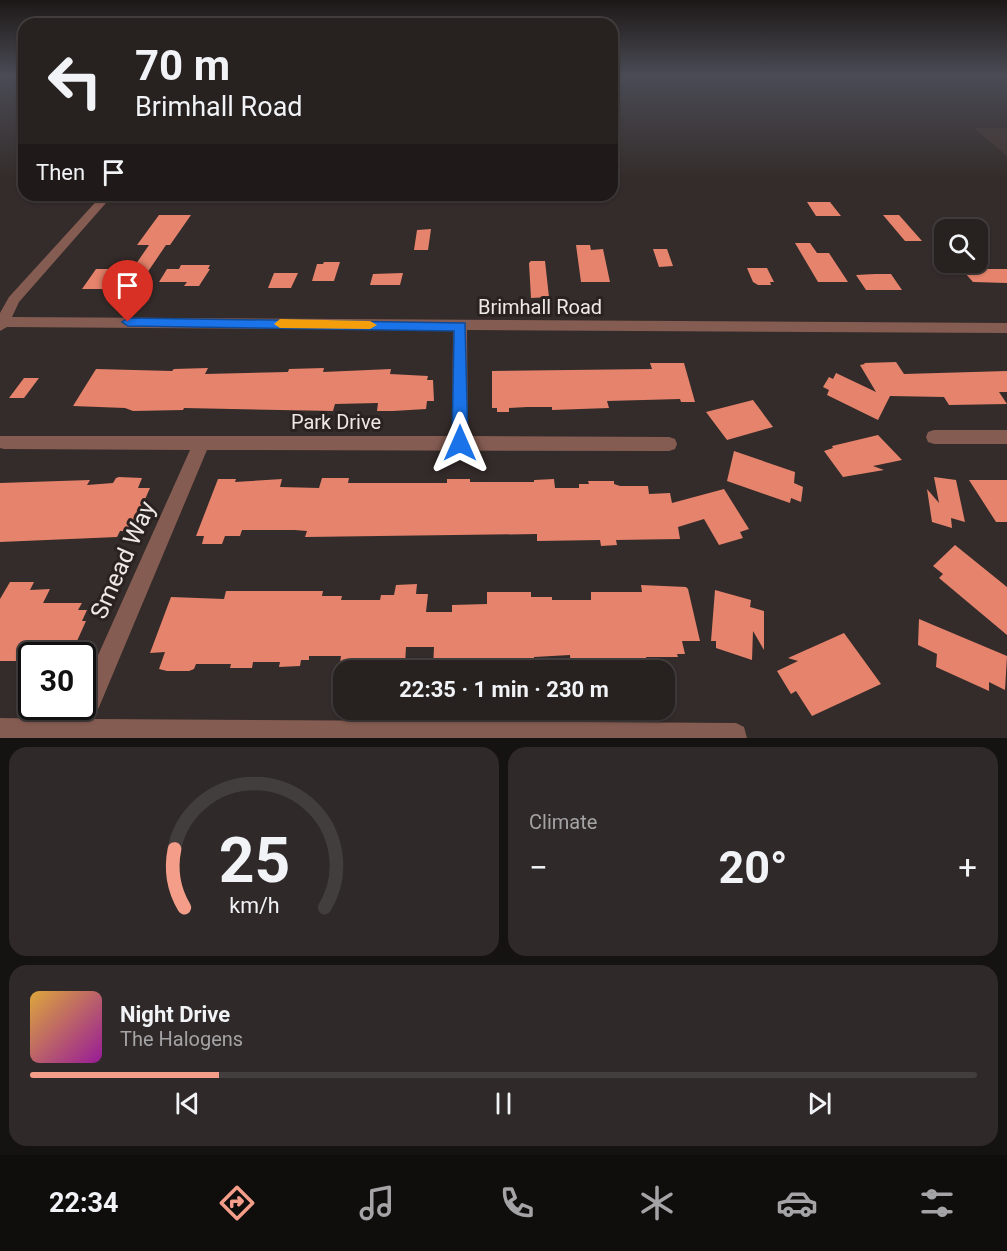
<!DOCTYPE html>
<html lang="en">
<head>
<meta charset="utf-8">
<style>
	:root { --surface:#272120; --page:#2f2929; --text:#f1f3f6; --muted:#a4a3a5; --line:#433e3e; --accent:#f49e89 }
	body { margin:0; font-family:Roboto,sans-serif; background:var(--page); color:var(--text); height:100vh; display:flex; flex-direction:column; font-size:22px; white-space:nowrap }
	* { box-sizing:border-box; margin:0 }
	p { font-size:20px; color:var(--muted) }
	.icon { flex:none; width:33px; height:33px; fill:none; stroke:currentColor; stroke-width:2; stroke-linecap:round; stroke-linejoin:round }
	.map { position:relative; height:738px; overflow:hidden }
	.panel { display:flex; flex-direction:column; gap:9px; padding:9px; background:#151212; flex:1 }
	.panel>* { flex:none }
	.guide { position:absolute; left:18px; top:18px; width:600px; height:183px; border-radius:18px; box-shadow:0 2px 4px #0004,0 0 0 2px var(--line); background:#272120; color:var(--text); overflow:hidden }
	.fabs { position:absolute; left:934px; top:219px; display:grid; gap:12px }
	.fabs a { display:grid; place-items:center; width:54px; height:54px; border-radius:12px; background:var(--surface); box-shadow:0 2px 4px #0004,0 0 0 2px var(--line); font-size:30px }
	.speed { position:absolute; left:18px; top:642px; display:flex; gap:12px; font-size:30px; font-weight:700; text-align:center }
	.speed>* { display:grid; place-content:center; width:78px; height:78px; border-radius:50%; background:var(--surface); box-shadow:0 2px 4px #0004,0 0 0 2px var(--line); line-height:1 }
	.speed .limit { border:3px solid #111; border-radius:9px; background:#fff; color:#111 }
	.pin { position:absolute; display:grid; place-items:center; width:51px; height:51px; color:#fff; margin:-62px -26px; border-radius:50% 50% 50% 0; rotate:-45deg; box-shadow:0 0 6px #0007 }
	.pin .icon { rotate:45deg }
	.me { position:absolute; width:66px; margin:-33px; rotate:0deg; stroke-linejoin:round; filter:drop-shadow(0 0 4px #0008) }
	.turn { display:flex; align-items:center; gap:21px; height:126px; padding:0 18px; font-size:27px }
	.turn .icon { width:78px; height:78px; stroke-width:2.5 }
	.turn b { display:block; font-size:42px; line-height:51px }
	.then { display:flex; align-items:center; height:57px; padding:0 18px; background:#0003; gap:12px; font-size:22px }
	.big { font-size:45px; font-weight:700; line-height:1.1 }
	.panel .widget { flex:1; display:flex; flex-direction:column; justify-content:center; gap:9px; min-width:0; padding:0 21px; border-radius:18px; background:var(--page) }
	.panel .dial { align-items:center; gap:0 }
	.dial svg { height:156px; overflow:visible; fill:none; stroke:var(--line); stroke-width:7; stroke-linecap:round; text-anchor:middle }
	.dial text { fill:var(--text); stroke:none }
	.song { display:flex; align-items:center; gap:18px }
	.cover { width:72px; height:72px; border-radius:9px; background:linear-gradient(135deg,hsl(40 70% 55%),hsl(300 70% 35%)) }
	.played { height:6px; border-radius:3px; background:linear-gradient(90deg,var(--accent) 20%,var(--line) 20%) }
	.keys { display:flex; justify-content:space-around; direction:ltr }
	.heat { display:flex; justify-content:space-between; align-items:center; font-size:33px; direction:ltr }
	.panel .tiles { flex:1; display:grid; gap:9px; grid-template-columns:1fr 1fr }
	.widget:last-child { grid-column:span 2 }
	.trip { position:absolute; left:333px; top:660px; width:342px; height:60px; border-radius:18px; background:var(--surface); box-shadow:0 2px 4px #0004,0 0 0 2px var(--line); font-weight:700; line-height:60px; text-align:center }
	.tab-bar { display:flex; height:96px; justify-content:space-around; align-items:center; background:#100d0d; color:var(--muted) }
	.tab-bar .icon { width:42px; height:42px }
	.tab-bar .selected { color:var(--accent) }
	.tab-bar b { font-size:27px; color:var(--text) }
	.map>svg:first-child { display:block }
	.built { fill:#423431 }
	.building { fill:#e6836c }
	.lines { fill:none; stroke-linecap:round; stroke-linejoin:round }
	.minor { fill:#855c52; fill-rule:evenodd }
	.route { fill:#1a73e8; stroke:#114b97; stroke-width:1.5 }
	.slow { fill:#f59e0b }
	.labels { text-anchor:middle; stroke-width:6; stroke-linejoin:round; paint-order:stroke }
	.street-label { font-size:20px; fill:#ede8e6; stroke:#2a2221 }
	.near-street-label { font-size:24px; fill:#ede8e6; stroke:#2a2221 }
</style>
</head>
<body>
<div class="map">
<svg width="1007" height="738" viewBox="0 0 1007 738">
	<rect width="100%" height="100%" fill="#342c2a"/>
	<path class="built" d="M974,128H1007V156Z"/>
	<path class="building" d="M807,202H830L841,216H816Z
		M159,215H191L170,245H166L145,276L127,277L149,245H137Z
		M883,215H899L922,241H905Z
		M431,229L428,250H414L417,230Z
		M795,243H810L817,253H829L848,282H818Z
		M576,245H590L591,250L603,249L610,282H581Z
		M653,249H667L673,266L659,267Z
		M531,261H545L549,297L531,298L529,263Z
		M324,262H340L334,281H312L317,264H323Z
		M957,264H980L985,269H1007V283L973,282Z
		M181,265H210L208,269H210L199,286H184L187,282H159L167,269H179Z
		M747,268H767L774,282H770L771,285H758L753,282Z
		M96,269H130L120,284H108L105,289H82Z
		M274,273H298L291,288H268Z
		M403,273L400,285H370L373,274Z
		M875,274H891L902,290H866L856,275Z
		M896,362L904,374L1007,371V392H999L1007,404L949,405L944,397L890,396L878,420L827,395L829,390L823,387L829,377L833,379L836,373L876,392L860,365L865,364L864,363Z
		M650,363H684L695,402H681L680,399L607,401L609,408L552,410V407H527L509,408V412H497V408H492V371L652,369Z
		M208,368L205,374L288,372L289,369L324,368L323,372L391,369L390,374L428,376L427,380H433L434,401H427L426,409L393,411H377L378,403L335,404L333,411L184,408L183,410L133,411L125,408L73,406L96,369L172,371L174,369Z
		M24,378H39L24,398H9Z
		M753,400L773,427L727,440L706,412Z
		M878,435L902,460L873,466L884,470L843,477L824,451L833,448L832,446Z
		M734,451L795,472L794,483L803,487L801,502L791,498L790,503L727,481Z
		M119,477L142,478L138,488H150L131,531H120L117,537L0,542V483L90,480L87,485L113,483L116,478Z
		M934,477L956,480L965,522L951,518L952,528L932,522L927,489L939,503Z
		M322,478H349L348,483H447V479H470V482H534V480L554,479L555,488H579V484H589L588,481H614V484L620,486H648L649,494L670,493L672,503L724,489L749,529L740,532L743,538L719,545L704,519L678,527L680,539L616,540L617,545L601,546L600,540L537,541V534L305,537L307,531L295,530H242L240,536H225L222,544H202L204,536H196L218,479H236L235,482L282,479L280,487L319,488Z
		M969,480H1007V522H996Z
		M955,545L1007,587V635L939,578L943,574L933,566Z
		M10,582H34L30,590L50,589L43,603H82L78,610H87L82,621H86L73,650H61L59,656H32V661H0V599Z
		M417,584L416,594H428L426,612H452V605L487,604V592H531V597H552V600H591V592H642L641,585L686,587L688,589L700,641H682L685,654H677L678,657H646L648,664H640L641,670H627V664L591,665V669H586L587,670H575L571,669L570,655L534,657V666L504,667V662H477L475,670L433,669L434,647H406L405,665H395V668L339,670L341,656H309V660H301L300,666L279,667L280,662H253L252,668H230L231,664H196L194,669L189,671H167L159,669L165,652L150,653L171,597L224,599L226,591H323L322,596H342L341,600H380L381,595H394L396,585Z
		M715,590L751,600L750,607L764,611V650L753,631L752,660L716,648V641H711Z
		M919,619L1007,656L1005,690L989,682V691L936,667L937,654L918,645Z
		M844,633L881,684L812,716L796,691L791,694L777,671L798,661L788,658Z"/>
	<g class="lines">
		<path class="minor" d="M102,195H113L19,302L12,317L1007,323V333L467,330L468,436L669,437L675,439L677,444L675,449L669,451L207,450L94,719L736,723L744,727L747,738H0V718L70,719L76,706H82V691L190,450L4,449L0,448V436H452L453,330L7,327L0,331V313L9,297Z
			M934,430H1007V444H934L928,442L926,437L928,432Z"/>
	</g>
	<linearGradient id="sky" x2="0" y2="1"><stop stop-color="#1d1817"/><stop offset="0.42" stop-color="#4a4b55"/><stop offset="1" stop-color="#4a4b55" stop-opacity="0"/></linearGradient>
	<rect width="1007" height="179" fill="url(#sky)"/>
	<path class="route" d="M128,318L465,323L468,443L465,448L460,450L454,448L452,443L454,331L128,326L122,322Z"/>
	<path class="slow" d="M280,319L370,321L377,325L370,329L280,328L274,324Z"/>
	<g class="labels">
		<g class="street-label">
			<text x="540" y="314">Brimhall Road</text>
			<text x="336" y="429">Park Drive</text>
		</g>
		<g class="near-street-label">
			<text transform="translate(123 560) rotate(-66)" y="8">Smead Way</text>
		</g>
	</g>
</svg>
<div class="fabs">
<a><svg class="icon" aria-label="search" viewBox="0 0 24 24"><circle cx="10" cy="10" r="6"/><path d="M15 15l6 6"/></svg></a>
</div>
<div class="speed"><div class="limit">30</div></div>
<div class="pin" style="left:128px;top:322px;background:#d93025"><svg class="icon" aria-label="arrive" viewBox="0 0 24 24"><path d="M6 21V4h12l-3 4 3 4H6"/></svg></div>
<svg class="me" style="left:460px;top:443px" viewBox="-20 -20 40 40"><path d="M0-17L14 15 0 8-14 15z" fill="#1a73e8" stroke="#fff" stroke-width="4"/></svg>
<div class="trip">22:35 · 1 min · 230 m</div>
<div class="guide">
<div class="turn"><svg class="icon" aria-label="left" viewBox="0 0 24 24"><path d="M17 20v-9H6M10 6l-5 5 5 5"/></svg><div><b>70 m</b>Brimhall Road</div></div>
<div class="then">Then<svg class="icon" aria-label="arrive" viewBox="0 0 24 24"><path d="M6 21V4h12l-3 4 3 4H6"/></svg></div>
</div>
</div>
<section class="panel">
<div class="tiles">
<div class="widget dial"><svg viewBox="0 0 100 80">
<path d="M14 69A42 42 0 1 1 86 69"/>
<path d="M14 69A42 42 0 0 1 9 39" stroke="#f49e89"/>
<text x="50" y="56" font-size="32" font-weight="700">25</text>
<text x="50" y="72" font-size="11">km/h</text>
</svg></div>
<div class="widget"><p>Climate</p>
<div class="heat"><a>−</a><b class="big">20°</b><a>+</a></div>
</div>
<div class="widget">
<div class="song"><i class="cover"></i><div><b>Night Drive</b><p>The Halogens</p></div></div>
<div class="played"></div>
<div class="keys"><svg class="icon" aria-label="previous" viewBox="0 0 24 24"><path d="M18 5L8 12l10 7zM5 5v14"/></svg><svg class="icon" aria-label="pause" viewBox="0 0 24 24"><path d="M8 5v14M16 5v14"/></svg><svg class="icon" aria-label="next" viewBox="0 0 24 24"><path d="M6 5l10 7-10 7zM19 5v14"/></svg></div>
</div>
</div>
</section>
<nav class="tab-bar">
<b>22:34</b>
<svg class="icon selected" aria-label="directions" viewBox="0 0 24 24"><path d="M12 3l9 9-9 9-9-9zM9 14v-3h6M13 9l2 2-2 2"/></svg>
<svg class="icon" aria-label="music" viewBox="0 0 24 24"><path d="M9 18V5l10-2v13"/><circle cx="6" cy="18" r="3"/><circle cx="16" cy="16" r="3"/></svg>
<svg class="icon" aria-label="phone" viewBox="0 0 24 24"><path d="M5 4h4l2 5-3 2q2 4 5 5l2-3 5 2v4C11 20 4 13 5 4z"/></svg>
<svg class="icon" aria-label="climate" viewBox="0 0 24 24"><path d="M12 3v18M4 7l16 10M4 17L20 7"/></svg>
<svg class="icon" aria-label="car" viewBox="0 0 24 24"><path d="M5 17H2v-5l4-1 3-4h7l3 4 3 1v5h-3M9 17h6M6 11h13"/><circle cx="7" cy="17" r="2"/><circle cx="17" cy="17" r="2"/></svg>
<svg class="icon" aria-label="filters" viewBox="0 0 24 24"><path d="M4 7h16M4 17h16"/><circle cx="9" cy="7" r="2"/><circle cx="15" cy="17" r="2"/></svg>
</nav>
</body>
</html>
